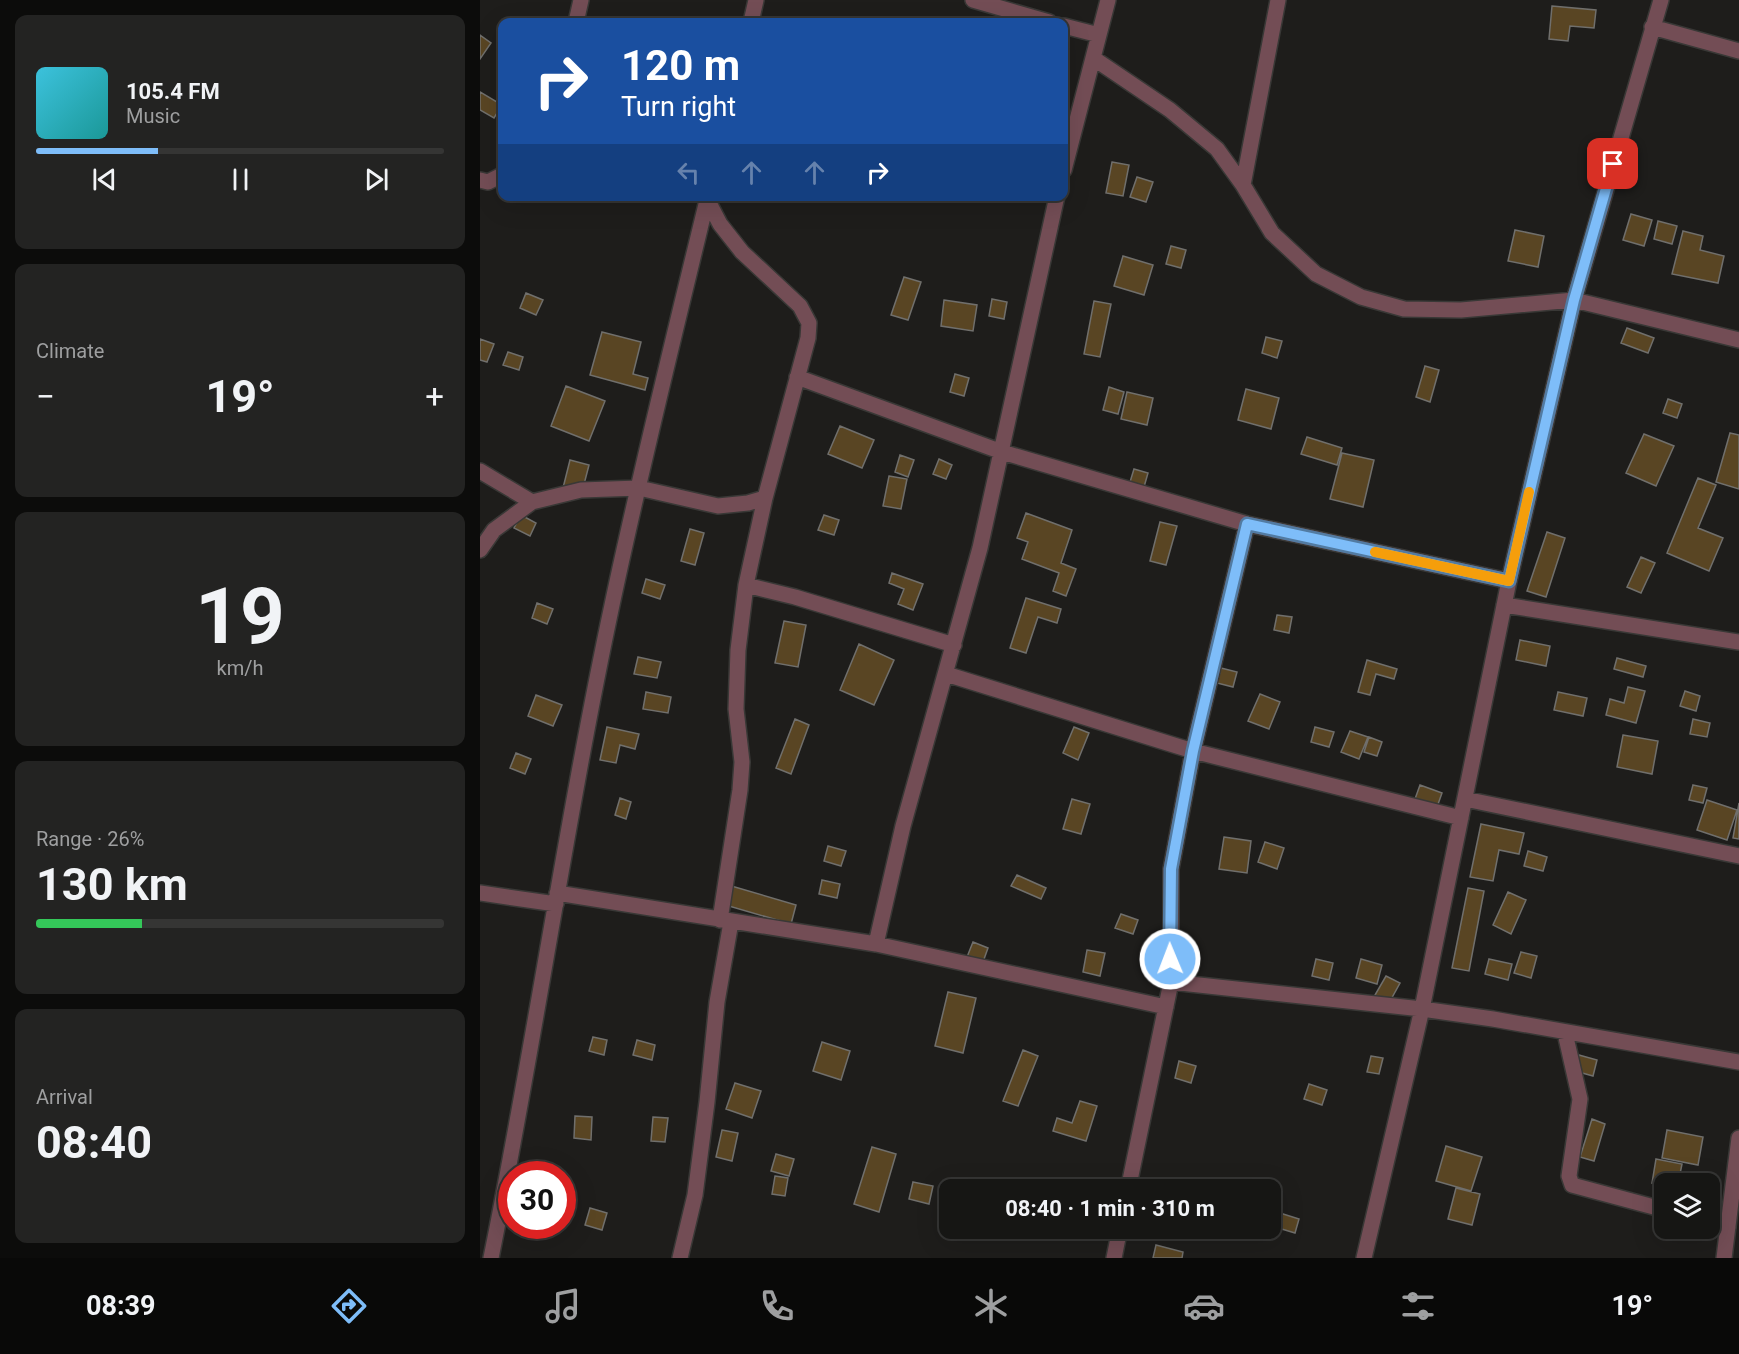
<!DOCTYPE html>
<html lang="en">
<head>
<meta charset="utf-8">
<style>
	:root { --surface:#161614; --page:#232322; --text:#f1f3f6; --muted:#9e9fa0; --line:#353534; --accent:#7ebdf9 }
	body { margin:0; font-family:Roboto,sans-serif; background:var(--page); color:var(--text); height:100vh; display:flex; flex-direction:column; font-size:22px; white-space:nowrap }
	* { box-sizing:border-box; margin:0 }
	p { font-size:20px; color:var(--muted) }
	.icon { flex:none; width:33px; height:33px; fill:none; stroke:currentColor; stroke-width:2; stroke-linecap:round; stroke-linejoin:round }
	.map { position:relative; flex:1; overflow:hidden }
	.details { display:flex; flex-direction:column; gap:15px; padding:15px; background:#0c0c0b; width:480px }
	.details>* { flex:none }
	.guide { position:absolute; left:18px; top:18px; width:570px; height:183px; border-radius:12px; box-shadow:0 6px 24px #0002,0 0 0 2px var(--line); background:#1a4fa0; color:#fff; overflow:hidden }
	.buttons { position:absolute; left:1174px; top:1173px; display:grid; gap:12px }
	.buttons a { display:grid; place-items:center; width:66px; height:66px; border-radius:12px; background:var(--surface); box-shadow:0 6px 24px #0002,0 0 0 2px var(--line); font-size:30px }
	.speed { position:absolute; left:18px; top:1161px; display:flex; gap:12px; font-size:30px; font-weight:700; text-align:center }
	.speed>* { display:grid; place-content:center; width:78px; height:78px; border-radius:50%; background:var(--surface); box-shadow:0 6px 24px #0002,0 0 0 2px var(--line); line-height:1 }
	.speed .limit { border:9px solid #d22; background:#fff; color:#111 }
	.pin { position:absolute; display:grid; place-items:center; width:51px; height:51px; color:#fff; margin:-26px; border-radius:12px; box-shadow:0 3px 9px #0006 }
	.me { position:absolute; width:66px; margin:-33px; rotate:359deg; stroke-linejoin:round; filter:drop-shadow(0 0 4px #0008) }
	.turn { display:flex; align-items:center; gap:21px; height:126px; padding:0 24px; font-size:27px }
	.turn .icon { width:78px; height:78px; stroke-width:2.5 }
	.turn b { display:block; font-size:42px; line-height:51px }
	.lanes { display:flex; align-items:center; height:57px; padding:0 24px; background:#0003; justify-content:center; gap:30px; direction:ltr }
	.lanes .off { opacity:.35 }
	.big { font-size:45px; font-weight:700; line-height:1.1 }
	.details .tile { flex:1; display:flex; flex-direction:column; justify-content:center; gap:9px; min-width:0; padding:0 21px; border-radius:12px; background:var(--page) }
	.details .dial { align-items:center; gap:0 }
	.dial b { font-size:78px; line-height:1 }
	.song { display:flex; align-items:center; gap:18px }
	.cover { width:72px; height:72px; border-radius:9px; background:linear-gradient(135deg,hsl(190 70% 55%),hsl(180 70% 35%)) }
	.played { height:6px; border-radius:3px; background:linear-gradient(90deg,var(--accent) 30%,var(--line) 30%) }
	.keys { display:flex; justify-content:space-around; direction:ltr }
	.heat { display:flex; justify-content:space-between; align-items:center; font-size:33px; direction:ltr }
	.charge { height:9px; border-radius:4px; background:linear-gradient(90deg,#34c759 26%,var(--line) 0) }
	.trip { position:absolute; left:459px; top:1179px; width:342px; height:60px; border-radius:12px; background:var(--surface); box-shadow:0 6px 24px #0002,0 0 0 2px var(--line); font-weight:700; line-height:60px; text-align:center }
	.tab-bar { display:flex; height:96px; justify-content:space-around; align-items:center; background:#090908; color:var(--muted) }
	.tab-bar .icon { width:42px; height:42px }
	.tab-bar .active { color:var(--accent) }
	.tab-bar b { font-size:27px; color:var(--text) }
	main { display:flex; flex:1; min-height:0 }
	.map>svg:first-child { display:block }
	.building { fill:#594523; stroke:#706f6c; stroke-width:1.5 }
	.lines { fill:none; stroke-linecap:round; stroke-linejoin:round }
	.minor-casing { stroke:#393836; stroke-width:18 }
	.minor { stroke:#734d55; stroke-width:15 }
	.route-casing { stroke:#527ba2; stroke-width:15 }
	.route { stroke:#7ebdf9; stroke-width:10 }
	.slow { stroke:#f59e0b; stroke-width:10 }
</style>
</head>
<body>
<main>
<section class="details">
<div class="tile">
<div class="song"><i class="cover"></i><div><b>105.4 FM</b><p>Music</p></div></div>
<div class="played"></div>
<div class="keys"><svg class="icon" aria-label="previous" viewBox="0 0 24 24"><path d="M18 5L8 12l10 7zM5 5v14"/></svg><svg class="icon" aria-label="pause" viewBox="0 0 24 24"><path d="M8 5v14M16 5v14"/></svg><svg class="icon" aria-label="next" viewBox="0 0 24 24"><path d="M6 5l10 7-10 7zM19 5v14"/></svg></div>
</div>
<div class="tile"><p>Climate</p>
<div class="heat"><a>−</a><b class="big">19°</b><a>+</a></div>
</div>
<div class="tile dial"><b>19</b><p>km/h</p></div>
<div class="tile"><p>Range · 26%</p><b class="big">130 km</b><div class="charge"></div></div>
<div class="tile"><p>Arrival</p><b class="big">08:40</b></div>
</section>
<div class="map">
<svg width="1259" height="1258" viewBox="0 0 1259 1258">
	<rect width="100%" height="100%" fill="#1e1d1b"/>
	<path class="building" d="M1072,6L1116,10L1114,28L1090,26L1088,41L1069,39Z
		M0,35L11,43L0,59Z
		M0,92L22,105L14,118L0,110Z
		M632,162L649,165L643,196L626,193Z
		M657,177L673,182L666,202L650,197Z
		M1151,214L1172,220L1164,246L1143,240Z
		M1178,221L1197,226L1192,244L1174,239Z
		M1035,230L1064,236L1058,267L1028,261Z
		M1203,231L1223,236L1220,250L1244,256L1238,283L1192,274Z
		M691,246L706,250L701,268L686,264Z
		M643,256L673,265L664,295L634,286Z
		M424,277L441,282L428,320L411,315Z
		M46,293L63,300L56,315L40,308Z
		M512,299L527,302L524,319L509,316Z
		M464,300L497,305L493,331L461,326Z
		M614,301L631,304L620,357L604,354Z
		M1147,328L1174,338L1168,353L1141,343Z
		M122,332L161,342L153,374L168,378L165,390L110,375Z
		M786,337L802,341L797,358L782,353Z
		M0,339L14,344L7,362L0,360Z
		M28,352L43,357L39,370L23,365Z
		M945,366L959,370L950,402L936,397Z
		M475,374L489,378L484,396L470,392Z
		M86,386L125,401L109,441L71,426Z
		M629,387L644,392L638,414L623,410Z
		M766,389L799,398L791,429L758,420Z
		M647,392L673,398L667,425L641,419Z
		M1188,399L1202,404L1197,418L1183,413Z
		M360,426L394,440L382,468L348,454Z
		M1250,433L1259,435V489L1236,482Z
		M1164,434L1194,446L1176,486L1146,473Z
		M827,437L862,448L857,465L821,454Z
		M862,453L894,460L883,507L850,499Z
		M420,455L434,460L428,477L415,472Z
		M459,459L472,465L466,479L453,474Z
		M90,460L109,465L101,496L82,492Z
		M654,469L668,473L664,487L650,482Z
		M409,476L427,479L421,509L403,506Z
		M1218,478L1236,485L1218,528L1243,538L1229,571L1187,553Z
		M546,513L592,530L581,563L596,569L586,596L573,591L579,573L542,559L548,542L537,538Z
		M41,515L56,523L50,536L34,528Z
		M344,515L359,520L354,535L338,530Z
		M680,522L697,526L686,565L670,561Z
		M210,529L224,533L215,565L201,561Z
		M1067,532L1085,538L1066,597L1047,591Z
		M1161,557L1175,563L1161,593L1147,587Z
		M412,573L443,584L433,610L418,604L424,589L409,583Z
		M166,579L185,585L180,599L162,593Z
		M546,598L581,609L577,623L558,617L546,653L530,648Z
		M57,603L73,609L67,624L52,618Z
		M797,615L812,617L809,633L794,630Z
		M304,621L326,625L318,667L295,663Z
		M1040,640L1070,646L1066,666L1036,660Z
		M379,644L414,660L394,705L360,690Z
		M158,657L181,662L177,678L154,674Z
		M1137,658L1166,666L1163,677L1134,669Z
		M887,660L917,669L914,679L896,674L890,695L878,692Z
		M741,668L757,672L753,687L737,683Z
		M1148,687L1165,691L1156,723L1126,715L1130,699L1144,703Z
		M1205,691L1220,696L1216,711L1200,706Z
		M166,692L191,697L188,713L163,709Z
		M1078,692L1107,698L1103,716L1074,710Z
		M780,694L800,702L789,729L768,721Z
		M56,695L82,705L73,726L48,716Z
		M315,719L329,725L311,774L296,768Z
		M1213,719L1230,723L1227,737L1210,734Z
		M127,727L159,734L155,749L140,745L136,763L120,760Z
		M594,727L609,733L598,760L583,753Z
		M835,727L854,732L849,747L831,742Z
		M870,731L888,737L879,759L861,752Z
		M1143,735L1178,741L1172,774L1137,767Z
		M889,737L902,742L897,756L884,752Z
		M36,753L51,759L45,774L30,768Z
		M940,785L962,793L957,807L935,799Z
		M1213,785L1227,788L1223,803L1209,800Z
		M140,798L151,802L146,819L135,815Z
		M592,799L610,804L601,834L583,829Z
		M1227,800L1257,810L1247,840L1217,830Z
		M1259,803V839L1253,838Z
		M1001,824L1044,833L1039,854L1019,850L1013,881L990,877Z
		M744,837L771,841L767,873L739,869Z
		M785,842L804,848L797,869L778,862Z
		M348,846L366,851L361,866L344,861Z
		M1048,851L1067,857L1063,871L1044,866Z
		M537,875L566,888L561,899L531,886Z
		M342,880L360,884L357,898L339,894Z
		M248,885L316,905L311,924L242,904Z
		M988,888L1004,891L989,971L972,968Z
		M1028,892L1046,900L1031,934L1013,925Z
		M641,914L658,920L653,934L635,928Z
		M493,942L508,948L503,962L487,957Z
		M607,950L625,953L620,976L603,972Z
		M1041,952L1057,956L1051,978L1034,973Z
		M836,959L853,963L849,980L832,976Z
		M881,959L902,965L897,984L876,978Z
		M1009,959L1032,964L1028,980L1005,974Z
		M906,976L920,983L909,1003L895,995Z
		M468,992L496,998L483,1053L455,1046Z
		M113,1037L127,1040L124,1055L109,1051Z
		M157,1040L175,1045L172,1060L153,1055Z
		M342,1042L370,1051L361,1080L333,1071Z
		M543,1050L558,1056L538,1106L523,1101Z
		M1099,1055L1117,1060L1113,1076L1095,1071Z
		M891,1056L903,1058L899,1074L887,1072Z
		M699,1061L716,1066L711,1083L695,1078Z
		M255,1083L281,1091L272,1118L246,1109Z
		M829,1084L847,1090L842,1105L824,1099Z
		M600,1101L617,1106L606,1141L573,1131L577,1118L592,1123Z
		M95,1116L112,1117L111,1140L94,1138Z
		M173,1117L188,1118L185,1142L171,1141Z
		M1112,1119L1125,1124L1114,1161L1100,1157Z
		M242,1130L258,1133L252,1161L236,1157Z
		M1187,1130L1223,1137L1218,1165L1182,1158Z
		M966,1146L1002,1157L991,1191L956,1181Z
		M392,1147L416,1154L399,1212L374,1204Z
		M296,1154L314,1159L309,1176L291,1171Z
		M1176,1159L1202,1164L1198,1184H1185V1185L1172,1183Z
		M44,1166L59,1169L57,1174H42Z
		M295,1176L308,1178L305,1196L292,1194Z
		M433,1182L453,1186L449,1204L429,1199Z
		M976,1188L1000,1194L992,1225L968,1219Z
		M110,1208L127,1213L122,1230L105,1225Z
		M800,1213L819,1219L815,1233L795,1227Z
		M676,1245L703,1252L702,1258H673Z"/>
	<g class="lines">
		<g class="minor-casing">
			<path id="minor" d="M493,0L569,22
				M96,22L101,0
				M271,22L276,0
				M584,26L619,35
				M1172,27L1259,51
				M613,58L690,110L737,149L763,185L792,233L836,274L881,297L924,309L981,310L1094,300L1259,340
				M584,170L628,0
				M0,180L8,182L22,175
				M763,185L798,0
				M227,199L240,224L262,252L320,306L329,323L328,338L285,498L266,585L258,650L256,709L262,762L260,790L240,920
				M317,377L522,452L767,524L1029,581
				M0,471L52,502
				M0,550L14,530L52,502L101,490L159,488L238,506L268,503L285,498
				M266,585L315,597L474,645
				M1024,605L1259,642
				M466,674L713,751L981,818
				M985,799L1259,856
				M0,893L76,904
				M77,893L396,944L686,1007
				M396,944L423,826L500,548L577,196
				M691,982L942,1009L1013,1019L1259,1062
				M1085,1033L1100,1099L1089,1176L1092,1185L1185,1210
				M648,1190L691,982V869L713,751L767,524
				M1230,1222L1248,1227
				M11,1258C55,1041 86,821 132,605C161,468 195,332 228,196
				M200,1258L215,1195L227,1102L237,1002L251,922
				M634,1258L640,1228
				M884,1258L942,1009L1029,581L1094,300L1181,0
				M1244,1258L1259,1138"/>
		</g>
		<use href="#minor" class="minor"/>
	</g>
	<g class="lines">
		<g class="route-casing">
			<path id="route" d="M690,959L691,869L713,751L767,524L1029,581L1094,300L1133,164"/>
		</g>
		<use href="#route" class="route"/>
		<path class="slow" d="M895,552L1029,581L1049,492"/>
	</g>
</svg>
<div class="buttons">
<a><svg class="icon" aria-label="layers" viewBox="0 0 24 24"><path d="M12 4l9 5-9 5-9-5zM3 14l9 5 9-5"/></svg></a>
</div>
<div class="speed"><div class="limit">30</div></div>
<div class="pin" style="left:1133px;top:164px;background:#d93025"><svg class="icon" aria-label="arrive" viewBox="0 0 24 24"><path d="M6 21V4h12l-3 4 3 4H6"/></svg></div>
<svg class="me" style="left:690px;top:959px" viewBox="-20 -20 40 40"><circle r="17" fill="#7ebdf9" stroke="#fff" stroke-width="3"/><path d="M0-11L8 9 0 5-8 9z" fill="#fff"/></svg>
<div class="trip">08:40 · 1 min · 310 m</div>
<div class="guide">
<div class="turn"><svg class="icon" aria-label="right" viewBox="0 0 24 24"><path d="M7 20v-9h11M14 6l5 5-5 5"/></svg><div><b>120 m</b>Turn right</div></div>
<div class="lanes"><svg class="icon off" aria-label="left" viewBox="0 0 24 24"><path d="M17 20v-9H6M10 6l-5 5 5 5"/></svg><svg class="icon off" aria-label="ahead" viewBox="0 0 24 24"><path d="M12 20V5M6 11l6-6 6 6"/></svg><svg class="icon off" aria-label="ahead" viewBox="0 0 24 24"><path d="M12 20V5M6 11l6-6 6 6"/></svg><svg class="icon" aria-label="right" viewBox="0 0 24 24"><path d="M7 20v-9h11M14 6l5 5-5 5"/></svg></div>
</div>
</div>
</main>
<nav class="tab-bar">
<b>08:39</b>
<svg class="icon active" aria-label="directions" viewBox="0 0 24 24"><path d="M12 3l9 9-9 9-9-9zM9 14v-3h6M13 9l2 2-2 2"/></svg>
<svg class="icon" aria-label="music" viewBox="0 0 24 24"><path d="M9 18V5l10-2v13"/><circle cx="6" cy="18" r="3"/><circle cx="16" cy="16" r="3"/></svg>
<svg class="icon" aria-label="phone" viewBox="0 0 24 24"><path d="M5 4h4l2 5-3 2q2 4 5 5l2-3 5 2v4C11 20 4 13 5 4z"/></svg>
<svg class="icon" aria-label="climate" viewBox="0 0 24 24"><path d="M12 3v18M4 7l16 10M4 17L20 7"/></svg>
<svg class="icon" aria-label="car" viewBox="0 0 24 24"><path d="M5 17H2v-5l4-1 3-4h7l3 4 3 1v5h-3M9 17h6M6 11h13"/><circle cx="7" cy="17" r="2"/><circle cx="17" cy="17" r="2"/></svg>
<svg class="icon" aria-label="filters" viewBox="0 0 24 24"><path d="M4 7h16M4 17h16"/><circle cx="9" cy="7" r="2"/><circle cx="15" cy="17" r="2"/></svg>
<b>19°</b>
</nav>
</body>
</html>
